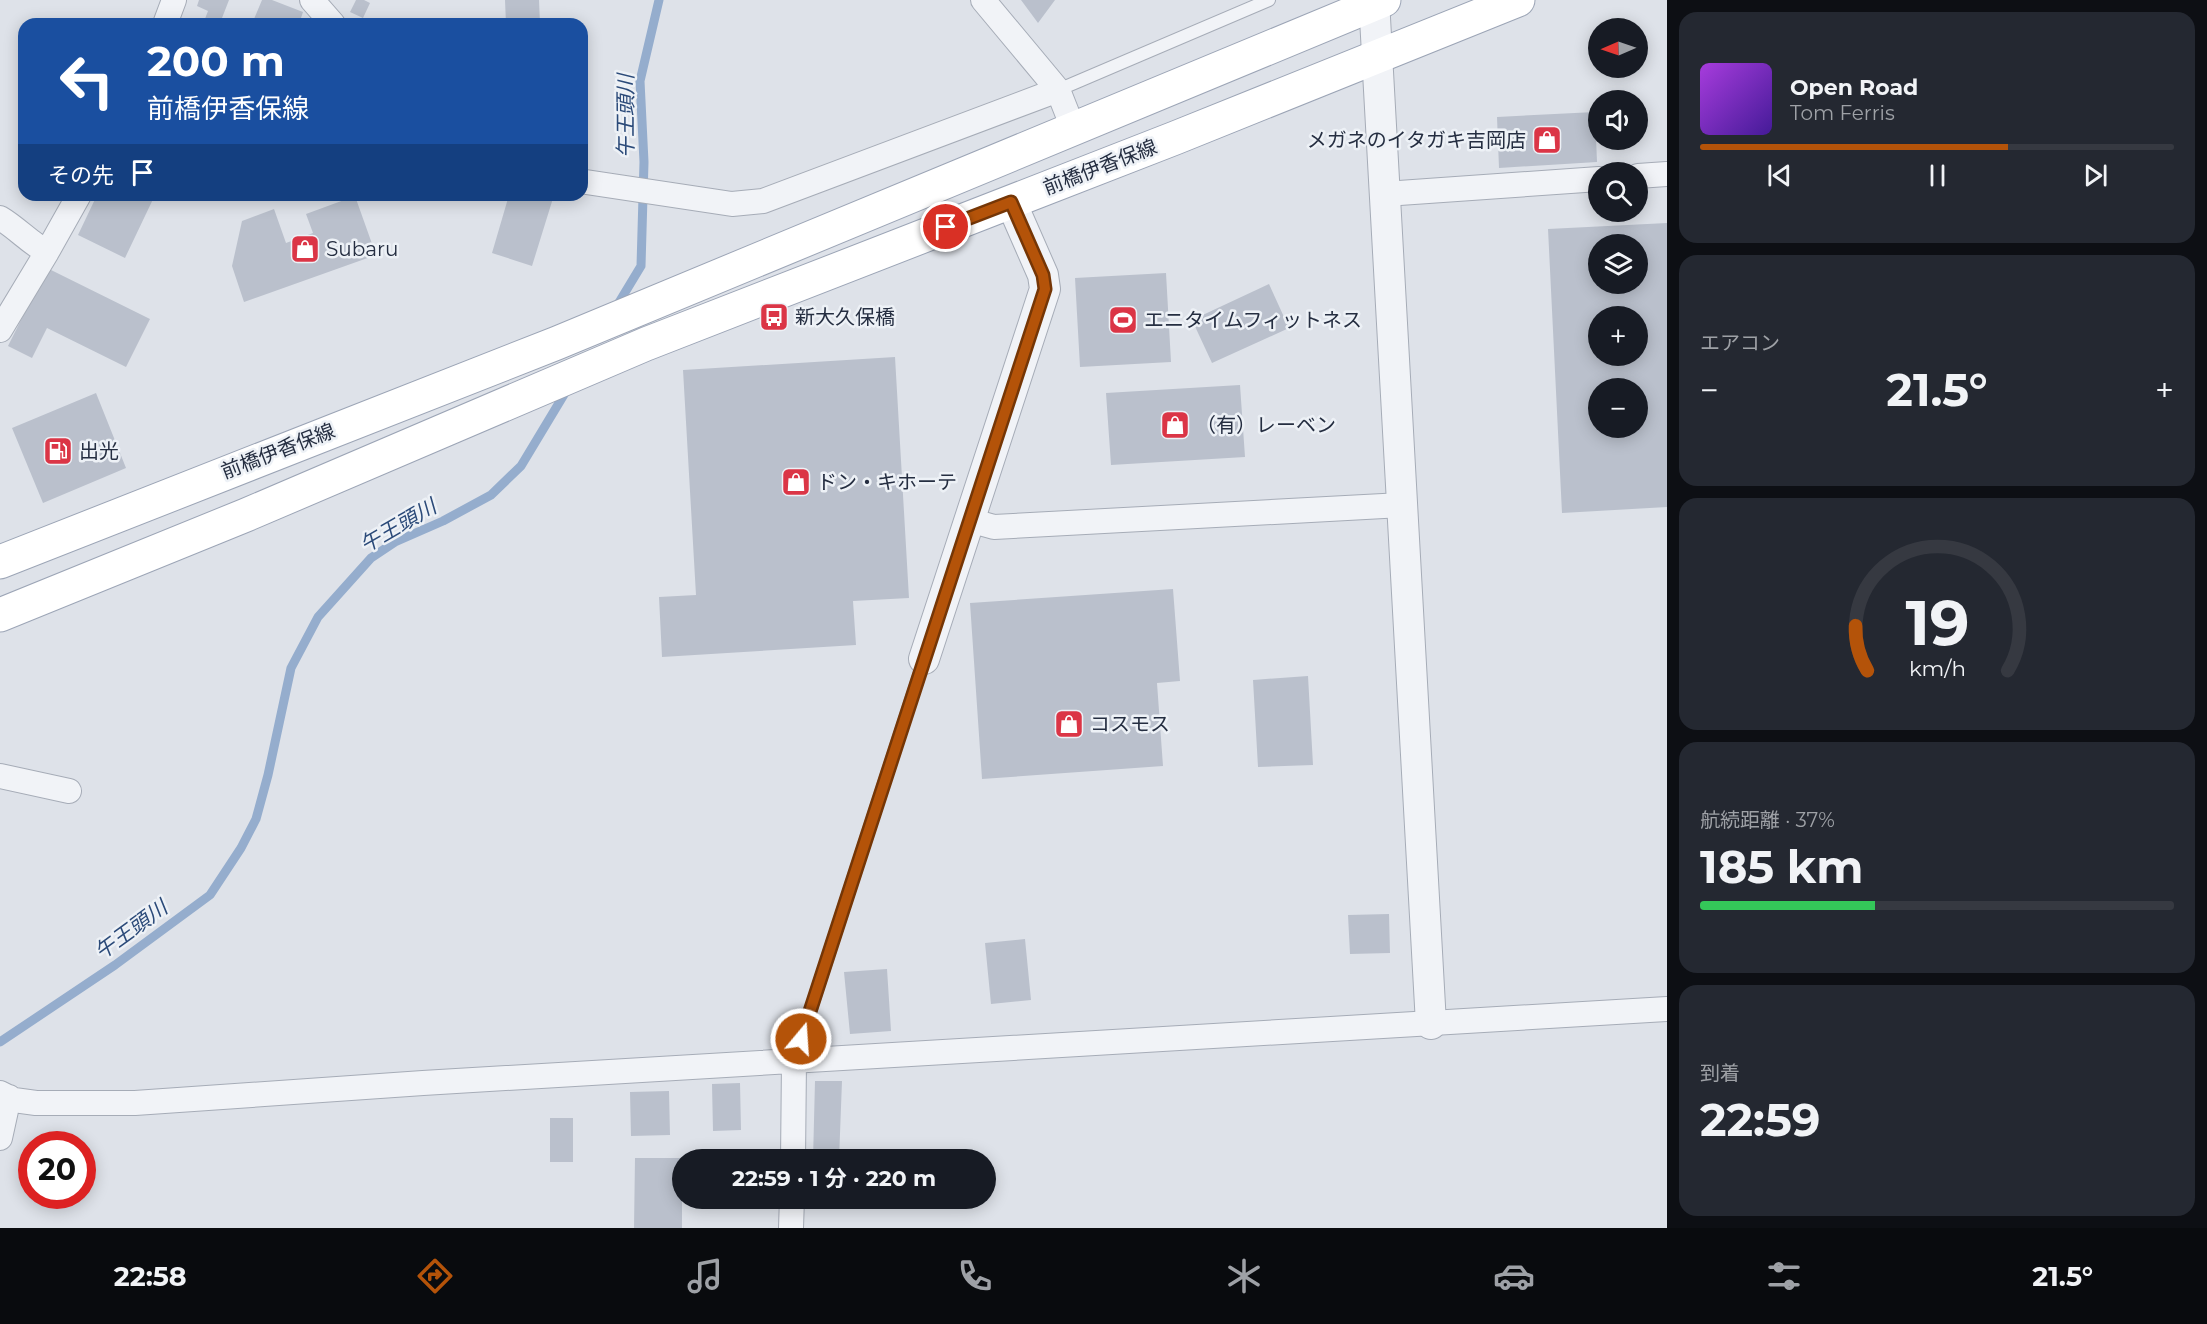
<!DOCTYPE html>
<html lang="ja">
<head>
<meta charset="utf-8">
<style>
	:root { --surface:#171b24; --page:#242831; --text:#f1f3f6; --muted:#9ea1a6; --line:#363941; --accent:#b45309 }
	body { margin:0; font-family:Montserrat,"Noto Sans JP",sans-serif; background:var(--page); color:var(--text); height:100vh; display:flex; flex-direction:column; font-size:22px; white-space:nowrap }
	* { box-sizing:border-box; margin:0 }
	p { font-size:20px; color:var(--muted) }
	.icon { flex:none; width:33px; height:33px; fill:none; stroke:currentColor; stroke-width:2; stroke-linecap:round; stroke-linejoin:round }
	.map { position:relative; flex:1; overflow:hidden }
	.panel { display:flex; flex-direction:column; gap:12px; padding:12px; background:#0d0f14; width:540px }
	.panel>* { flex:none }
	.hud { position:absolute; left:18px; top:18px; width:570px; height:183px; border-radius:18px; box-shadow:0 3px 15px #0003; background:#1a4fa0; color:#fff; overflow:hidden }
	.needle { width:39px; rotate:268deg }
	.controls { position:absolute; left:1588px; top:18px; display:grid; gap:12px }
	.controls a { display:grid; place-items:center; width:60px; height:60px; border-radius:50%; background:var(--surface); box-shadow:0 3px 15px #0003; font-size:30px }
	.speed { position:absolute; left:18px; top:1131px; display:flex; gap:12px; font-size:30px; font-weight:700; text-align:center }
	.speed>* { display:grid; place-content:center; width:78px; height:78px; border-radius:50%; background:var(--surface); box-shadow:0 3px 15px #0003; line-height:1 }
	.speed .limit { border:9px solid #d22; background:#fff; color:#111 }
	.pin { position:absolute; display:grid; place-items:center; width:51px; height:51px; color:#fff; margin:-26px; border:3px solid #fff; border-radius:50%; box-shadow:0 2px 6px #0007 }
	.me { position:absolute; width:66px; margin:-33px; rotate:18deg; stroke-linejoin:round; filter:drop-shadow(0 0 4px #0008) }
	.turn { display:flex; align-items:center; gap:21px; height:126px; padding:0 30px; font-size:27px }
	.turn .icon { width:78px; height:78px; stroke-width:2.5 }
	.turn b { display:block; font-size:42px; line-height:51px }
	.then { display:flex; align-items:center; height:57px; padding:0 30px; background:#0003; gap:12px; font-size:22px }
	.big { font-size:45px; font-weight:700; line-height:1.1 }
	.panel .card { flex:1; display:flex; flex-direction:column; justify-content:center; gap:9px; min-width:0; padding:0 21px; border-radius:18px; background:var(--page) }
	.panel .dial { align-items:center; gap:0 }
	.dial svg { height:156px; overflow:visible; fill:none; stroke:var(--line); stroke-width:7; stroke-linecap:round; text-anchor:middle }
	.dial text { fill:var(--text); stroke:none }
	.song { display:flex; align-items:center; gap:18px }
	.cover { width:72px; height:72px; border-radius:9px; background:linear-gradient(135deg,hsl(280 70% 55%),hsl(260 70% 35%)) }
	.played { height:6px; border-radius:3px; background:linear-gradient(90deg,var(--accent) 65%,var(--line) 65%) }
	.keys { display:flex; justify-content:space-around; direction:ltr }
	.heat { display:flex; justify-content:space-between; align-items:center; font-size:33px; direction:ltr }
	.charge { height:9px; border-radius:4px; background:linear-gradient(90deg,#34c759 37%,var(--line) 0) }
	.trip { position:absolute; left:672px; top:1149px; width:324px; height:60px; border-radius:30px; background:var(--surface); box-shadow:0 3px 15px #0003; font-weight:700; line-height:60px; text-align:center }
	.menu { display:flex; height:96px; justify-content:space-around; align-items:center; background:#090b0e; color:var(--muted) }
	.menu .icon { width:42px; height:42px }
	.menu .current { color:var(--accent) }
	.menu b { font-size:27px; color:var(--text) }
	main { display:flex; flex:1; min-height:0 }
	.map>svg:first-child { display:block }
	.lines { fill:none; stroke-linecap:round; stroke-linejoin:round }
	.stream { stroke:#95adcd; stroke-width:9 }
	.building { fill:#bac0cc; fill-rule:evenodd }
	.service-casing { stroke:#a6acb7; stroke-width:14 }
	.minor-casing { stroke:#a6acb7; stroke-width:26 }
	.tertiary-casing { stroke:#a6acb7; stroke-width:32 }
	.primary-casing { stroke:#9ca5b6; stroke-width:35 }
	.service { stroke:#f1f3f7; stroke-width:12 }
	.minor { stroke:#f1f3f7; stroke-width:24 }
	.tertiary { stroke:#f1f3f7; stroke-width:30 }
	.primary { stroke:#fff; stroke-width:33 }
	.route-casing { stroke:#753606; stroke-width:15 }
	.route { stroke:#b45309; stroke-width:10 }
	.labels { text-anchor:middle; stroke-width:5; stroke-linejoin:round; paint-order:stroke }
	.poi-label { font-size:20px; fill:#252e41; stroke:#edf1f6; text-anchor:start }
	.street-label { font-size:20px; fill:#252e41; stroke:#edf1f6 }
	.water-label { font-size:21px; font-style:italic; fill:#2b4a79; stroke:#edf1f6 }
</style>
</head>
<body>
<main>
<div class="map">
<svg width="1667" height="1228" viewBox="0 0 1667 1228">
	<rect width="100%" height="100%" fill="#dee2e9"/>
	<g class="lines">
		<path class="stream" d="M615,309L641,266L644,162L640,81L659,0
			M0,1042L115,965L210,895L241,848L256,819L268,775L291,668L318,617L371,558L395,542L443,521L491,495L521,466L568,388"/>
	</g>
	<path class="building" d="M199,0H229L222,18L238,24H203L208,11L197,6Z
		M262,0H272L303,12L299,24H267L254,19Z
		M356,0H364L370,3L363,18L350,12Z
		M505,0H539L540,24H506Z
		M1021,0H1055L1038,23Z
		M1595,112L1597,162L1499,168L1497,117Z
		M97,195H155L125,258L78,235Z
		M509,195H554L532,266L492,253Z
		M355,196L376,255L244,302L232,266L242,221L274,209L286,243L313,233L306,214Z
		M1667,223V507L1562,513L1548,229ZM1599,244H1638V284H1599ZM1599,316H1638V356H1599ZM1599,388H1638V428H1599Z
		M47,268L150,319L126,367L47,328L32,358L8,346Z
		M1166,273L1171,362L1080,367L1075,278Z
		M1269,284L1289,328L1212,363L1192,320Z
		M895,357L909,598L853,601L856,645L662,657L659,597L696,595L683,370Z
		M1240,385L1245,457L1111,465L1106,393Z
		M96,393L126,468L43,503L12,428Z
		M1173,589L1180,681L1157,683L1163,766L982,779L970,603Z
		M1308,676L1313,765L1258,767L1253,680Z
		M1389,914L1390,953L1350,954L1348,915Z
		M1025,939L1031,1000L991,1004L985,943Z
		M887,969L891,1031L850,1034L844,972Z
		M815,1081H842L839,1160H813Z
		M740,1083L741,1130L713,1131L712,1084Z
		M669,1091L670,1135L631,1136L630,1092Z
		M550,1118H573V1162H550Z
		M635,1158H682V1228H634Z"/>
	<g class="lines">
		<g class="service-casing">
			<path id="service" d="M1058,90L1269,0
				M794,1061L924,660"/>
		</g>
		<g class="minor-casing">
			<path id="minor" d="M312,0L333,24
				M983,0L1058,90L1073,128
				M165,24L174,0
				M1638,176L1667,174
				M586,182L732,204L763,201L1058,90
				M1385,194L1599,179
				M0,218C17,228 30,243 47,252
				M0,330L47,252L79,195
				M969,520L994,527L1402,505
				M0,776L69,791
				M0,1093L14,1100L36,1103H135L423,1083L1667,1009
				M0,1138L9,1097
				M793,1160L794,1061
				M791,1228L792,1198"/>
		</g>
		<g class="tertiary-casing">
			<path id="tertiary" d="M1374,0L1431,1024
				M924,659L1045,289L1043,275L1011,202"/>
		</g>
		<g class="primary-casing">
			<path id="primary" d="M0,562L557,343L1384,0
				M0,615L246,515L646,344L1175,138L1518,0"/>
		</g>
		<use href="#service" class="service"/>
		<use href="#minor" class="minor"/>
		<use href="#tertiary" class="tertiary"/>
		<use href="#primary" class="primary"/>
	</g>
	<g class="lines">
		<g class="route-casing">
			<path id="route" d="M801,1039L1045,289L1043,275L1011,202L946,227"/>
		</g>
		<use href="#route" class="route"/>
	</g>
	<defs>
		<g id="shop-square" transform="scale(1.5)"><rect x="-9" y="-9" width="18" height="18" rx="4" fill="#db3546" stroke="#edf1f6"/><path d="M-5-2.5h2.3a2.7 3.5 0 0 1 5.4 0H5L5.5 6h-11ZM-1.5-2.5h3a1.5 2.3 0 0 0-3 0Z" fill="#fff"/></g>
		<g id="bus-square" transform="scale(1.5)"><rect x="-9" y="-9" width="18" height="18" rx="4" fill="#db3546" stroke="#edf1f6"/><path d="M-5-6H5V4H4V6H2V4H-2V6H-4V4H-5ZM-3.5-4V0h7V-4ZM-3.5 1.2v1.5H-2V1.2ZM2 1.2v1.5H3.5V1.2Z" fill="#fff"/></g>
		<g id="stadium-square" transform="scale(1.5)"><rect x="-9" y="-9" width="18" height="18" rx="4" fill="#db3546" stroke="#edf1f6"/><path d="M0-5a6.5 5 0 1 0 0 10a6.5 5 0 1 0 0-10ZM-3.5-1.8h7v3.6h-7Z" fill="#fff"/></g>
		<g id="fuel-square" transform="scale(1.5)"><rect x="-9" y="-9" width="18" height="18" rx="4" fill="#db3546" stroke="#edf1f6"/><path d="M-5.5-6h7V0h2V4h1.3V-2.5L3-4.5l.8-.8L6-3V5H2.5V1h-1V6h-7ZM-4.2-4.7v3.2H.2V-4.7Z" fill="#fff"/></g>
	</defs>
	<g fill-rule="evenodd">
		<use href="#shop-square" x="1547" y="140"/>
		<use href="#shop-square" x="305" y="249"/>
		<use href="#bus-square" x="774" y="317"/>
		<use href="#stadium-square" x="1123" y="320"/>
		<use href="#shop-square" x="1175" y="425"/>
		<use href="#fuel-square" x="58" y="451"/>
		<use href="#shop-square" x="796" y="482"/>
		<use href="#shop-square" x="1069" y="724"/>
	</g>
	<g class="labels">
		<g class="poi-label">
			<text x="1526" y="147" text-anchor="end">メガネのイタガキ吉岡店</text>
			<text x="326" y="256">Subaru</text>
			<text x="795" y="324">新大久保橋</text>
			<text x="1144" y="327">エニタイムフィットネス</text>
			<text x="1196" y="432">（有）レーベン</text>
			<text x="79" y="458">出光</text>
			<text x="817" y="489">ドン・キホーテ</text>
			<text x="1090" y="731">コスモス</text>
		</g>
		<g class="street-label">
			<text transform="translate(1100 167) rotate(-21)" y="7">前橋伊香保線</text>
			<text transform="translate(278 451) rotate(-21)" y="7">前橋伊香保線</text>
		</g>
		<g class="water-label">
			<text transform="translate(626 116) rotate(-90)" y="7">午王頭川</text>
			<text transform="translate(398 526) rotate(-30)" y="7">午王頭川</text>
			<text transform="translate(131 930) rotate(-36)" y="7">午王頭川</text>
		</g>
	</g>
</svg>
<div class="controls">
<a><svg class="needle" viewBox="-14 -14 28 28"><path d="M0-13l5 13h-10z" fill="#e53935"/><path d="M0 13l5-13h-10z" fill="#9ea1a6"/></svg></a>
<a><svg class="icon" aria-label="sound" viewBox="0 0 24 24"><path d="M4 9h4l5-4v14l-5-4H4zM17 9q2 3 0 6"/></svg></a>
<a><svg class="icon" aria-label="search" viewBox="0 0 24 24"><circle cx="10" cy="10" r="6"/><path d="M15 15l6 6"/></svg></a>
<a><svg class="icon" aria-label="layers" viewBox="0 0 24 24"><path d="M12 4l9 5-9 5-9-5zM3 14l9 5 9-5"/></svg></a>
<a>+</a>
<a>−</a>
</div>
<div class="speed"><div class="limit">20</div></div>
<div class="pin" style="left:946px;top:227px;background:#d93025"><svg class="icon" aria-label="arrive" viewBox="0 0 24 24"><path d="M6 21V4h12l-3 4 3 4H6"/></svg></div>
<svg class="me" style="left:801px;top:1039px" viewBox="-20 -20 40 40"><circle r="17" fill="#b45309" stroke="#fff" stroke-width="3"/><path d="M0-11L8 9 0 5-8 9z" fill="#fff"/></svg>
<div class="trip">22:59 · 1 分 · 220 m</div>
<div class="hud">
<div class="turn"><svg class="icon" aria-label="left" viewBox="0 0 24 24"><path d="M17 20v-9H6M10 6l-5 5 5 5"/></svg><div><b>200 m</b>前橋伊香保線</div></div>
<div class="then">その先<svg class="icon" aria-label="arrive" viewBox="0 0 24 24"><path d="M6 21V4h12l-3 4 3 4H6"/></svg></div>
</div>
</div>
<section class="panel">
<div class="card">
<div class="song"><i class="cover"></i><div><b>Open Road</b><p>Tom Ferris</p></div></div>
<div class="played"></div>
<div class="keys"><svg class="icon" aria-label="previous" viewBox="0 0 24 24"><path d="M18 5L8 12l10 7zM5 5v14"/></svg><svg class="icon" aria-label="pause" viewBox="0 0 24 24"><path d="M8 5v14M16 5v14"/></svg><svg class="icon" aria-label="next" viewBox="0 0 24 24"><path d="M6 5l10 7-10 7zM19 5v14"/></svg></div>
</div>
<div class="card"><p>エアコン</p>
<div class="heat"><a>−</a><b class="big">21.5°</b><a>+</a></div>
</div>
<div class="card dial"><svg viewBox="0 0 100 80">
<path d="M14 69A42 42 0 1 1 86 69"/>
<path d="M14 69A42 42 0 0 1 8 46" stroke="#b45309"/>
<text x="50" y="56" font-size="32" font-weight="700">19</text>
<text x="50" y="72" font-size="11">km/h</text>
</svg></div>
<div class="card"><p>航続距離 · 37%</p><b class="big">185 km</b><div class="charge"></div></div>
<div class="card"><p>到着</p><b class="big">22:59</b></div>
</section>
</main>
<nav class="menu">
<b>22:58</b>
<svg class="icon current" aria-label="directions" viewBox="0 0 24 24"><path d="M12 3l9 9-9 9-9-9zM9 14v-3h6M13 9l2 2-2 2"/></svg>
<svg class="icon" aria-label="music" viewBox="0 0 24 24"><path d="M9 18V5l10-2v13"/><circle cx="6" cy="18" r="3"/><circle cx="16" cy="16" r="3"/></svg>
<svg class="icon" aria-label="phone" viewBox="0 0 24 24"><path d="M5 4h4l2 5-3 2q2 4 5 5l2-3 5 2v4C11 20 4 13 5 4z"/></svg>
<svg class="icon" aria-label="climate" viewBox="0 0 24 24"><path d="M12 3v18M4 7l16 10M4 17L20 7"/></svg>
<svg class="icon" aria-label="car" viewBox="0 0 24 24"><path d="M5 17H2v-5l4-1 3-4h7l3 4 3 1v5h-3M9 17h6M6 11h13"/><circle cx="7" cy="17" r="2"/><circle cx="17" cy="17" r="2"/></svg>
<svg class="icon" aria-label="filters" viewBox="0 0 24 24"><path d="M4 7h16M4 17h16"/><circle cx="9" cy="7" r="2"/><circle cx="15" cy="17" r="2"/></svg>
<b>21.5°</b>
</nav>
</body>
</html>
